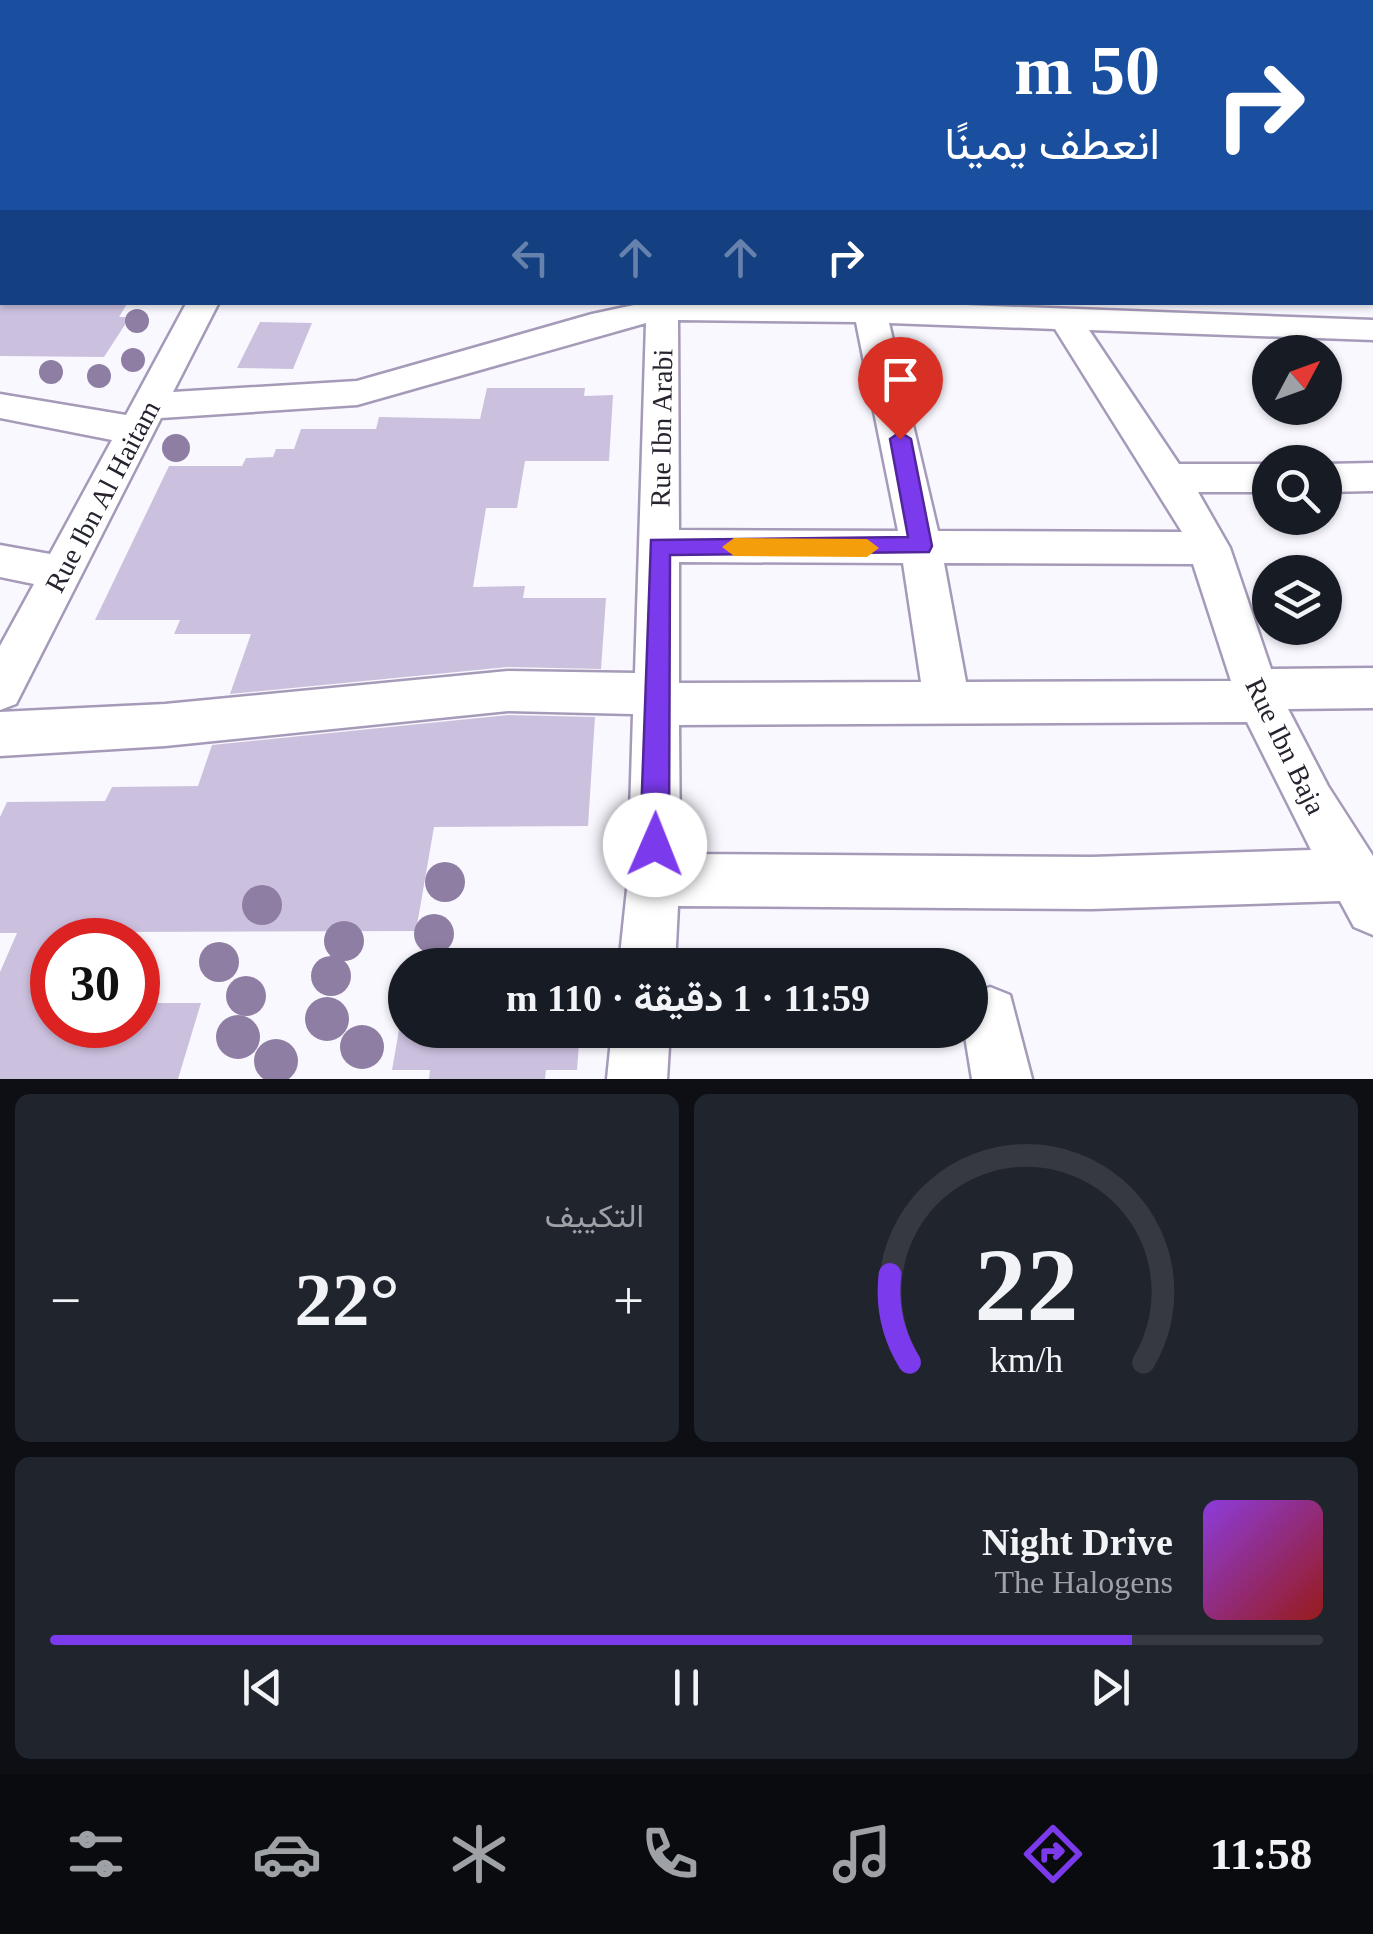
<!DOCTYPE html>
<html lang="ar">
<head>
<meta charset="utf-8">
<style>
	:root { --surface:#171b24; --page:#20242c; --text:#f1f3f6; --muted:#9ea1a6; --line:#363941; --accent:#7c3aed }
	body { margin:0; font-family:"Times New Roman",Vazirmatn,serif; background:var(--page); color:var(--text); direction:rtl; height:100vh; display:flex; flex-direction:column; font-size:38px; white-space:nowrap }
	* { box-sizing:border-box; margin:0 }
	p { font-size:32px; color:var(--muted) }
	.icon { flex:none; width:55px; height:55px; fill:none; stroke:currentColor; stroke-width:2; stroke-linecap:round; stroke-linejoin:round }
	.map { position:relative; height:1079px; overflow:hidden; direction:ltr }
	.details { display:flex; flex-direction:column; gap:15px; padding:15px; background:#0d0f14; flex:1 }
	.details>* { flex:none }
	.hud { position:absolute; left:0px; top:0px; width:1375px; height:305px; box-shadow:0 2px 8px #0004; direction:rtl; background:#1a4fa0; color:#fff; overflow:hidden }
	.needle { width:65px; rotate:49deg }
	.buttons { position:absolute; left:1252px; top:335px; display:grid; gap:20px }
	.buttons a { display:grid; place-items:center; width:90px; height:90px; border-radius:50%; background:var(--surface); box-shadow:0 2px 8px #0004; font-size:50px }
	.speed { position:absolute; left:30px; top:918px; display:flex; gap:20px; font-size:50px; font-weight:700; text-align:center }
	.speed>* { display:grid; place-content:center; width:130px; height:130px; border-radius:50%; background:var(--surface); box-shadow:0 2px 8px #0004; line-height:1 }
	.speed .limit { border:15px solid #d22; background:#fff; color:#111 }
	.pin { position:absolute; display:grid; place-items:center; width:85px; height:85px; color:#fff; margin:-102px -42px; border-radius:50% 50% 50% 0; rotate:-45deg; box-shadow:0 0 10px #0007 }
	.pin .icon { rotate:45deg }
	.me { position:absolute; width:110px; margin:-55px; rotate:1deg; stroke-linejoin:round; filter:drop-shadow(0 0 8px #0008) }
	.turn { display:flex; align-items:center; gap:35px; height:210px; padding:0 50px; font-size:45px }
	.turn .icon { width:130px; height:130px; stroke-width:2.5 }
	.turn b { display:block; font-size:70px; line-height:85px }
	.lanes { display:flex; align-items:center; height:95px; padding:0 50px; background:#0003; justify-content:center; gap:50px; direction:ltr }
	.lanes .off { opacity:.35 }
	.big { font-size:75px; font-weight:700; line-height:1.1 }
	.details .card { flex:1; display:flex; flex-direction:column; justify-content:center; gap:15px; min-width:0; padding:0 35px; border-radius:15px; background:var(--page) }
	.details .dial { align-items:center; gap:0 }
	.dial svg { height:260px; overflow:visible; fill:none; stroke:var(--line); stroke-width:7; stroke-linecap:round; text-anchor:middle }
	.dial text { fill:var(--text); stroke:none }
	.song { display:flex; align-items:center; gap:30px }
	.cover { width:120px; height:120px; border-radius:15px; background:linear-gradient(135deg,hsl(270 70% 55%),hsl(0 70% 35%)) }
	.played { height:10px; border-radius:5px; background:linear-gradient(90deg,var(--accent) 85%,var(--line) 85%) }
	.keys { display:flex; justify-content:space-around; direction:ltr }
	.heat { display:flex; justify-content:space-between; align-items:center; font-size:55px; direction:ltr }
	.details .tiles { flex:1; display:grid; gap:15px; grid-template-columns:1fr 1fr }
	.card:last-child { grid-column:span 2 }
	.trip { position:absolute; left:388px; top:948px; width:600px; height:100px; border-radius:50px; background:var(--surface); box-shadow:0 2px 8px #0004; font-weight:700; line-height:100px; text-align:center; direction:rtl }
	.tab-bar { display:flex; height:160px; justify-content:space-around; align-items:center; background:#090b0e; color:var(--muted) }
	.tab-bar .icon { width:70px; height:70px }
	.tab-bar .selected { color:var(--accent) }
	.tab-bar b { font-size:45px; color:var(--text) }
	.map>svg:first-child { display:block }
	.building { fill:#ccc0df }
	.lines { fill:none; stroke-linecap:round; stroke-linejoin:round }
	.lane-casing { stroke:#a59ab8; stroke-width:5 }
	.street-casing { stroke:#a59ab8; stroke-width:5 }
	.primary-casing { stroke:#876faa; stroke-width:5 }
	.lane { fill:#fff; fill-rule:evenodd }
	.street { fill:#fff; fill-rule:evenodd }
	.primary { fill:#d6c1f4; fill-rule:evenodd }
	.tree { fill:#8f7ea4 }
	.route { fill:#7c3aed; stroke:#51269a; stroke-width:2.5 }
	.slow { fill:#f59e0b }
	.labels { text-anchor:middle; stroke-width:8; stroke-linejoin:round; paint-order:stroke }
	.street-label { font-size:28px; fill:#27222e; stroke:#fff }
</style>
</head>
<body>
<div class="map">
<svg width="1373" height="1079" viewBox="0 0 1373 1079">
	<rect width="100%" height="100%" fill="#faf8ff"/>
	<path class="building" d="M0,302H128L119,317H130L104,357L0,356Z
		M260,322L312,323L293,369L237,368Z
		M487,388H585L584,396L613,395L609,461H525L517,508H486L473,587L525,586L523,598H606L601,669L508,667L230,694L251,634H174L180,620H95L169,466H242L246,458L273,457L276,449H294L301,429H376L379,417L480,419Z
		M508,715L595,717L588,826L434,827L416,931L114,932L111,940H52V1025H138V1003H201L178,1079H0V972L17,933H0V817L7,802L105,801L112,787L198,786L212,745Z
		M399,1030H580L577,1070H546L545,1079H429L430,1070H392Z"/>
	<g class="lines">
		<g class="lane-casing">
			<path id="lane" d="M1372,53H1373V59H1372Z"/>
		</g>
		<g class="street-casing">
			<path id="street" d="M0,149H2V165H0Z
				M1372,179H1373V195H1372Z
				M187,302H219L173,392L357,381L592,314L648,302H885L1373,320V340L1089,330L1179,464H1270V492H1198L1230,548L1271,669L1373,668V708L1288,709L1328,786L1373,856V935L1354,927L1340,901L1092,909L678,906L675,965H619L628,880L633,714L508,711L165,746L0,756V712L165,704L508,671L635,673L646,323L357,405L161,418L16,704L0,710V646L34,584L0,577V545L50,554L112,440L0,418V394L126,415ZM678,320L856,322L898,531L679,530ZM889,323L1055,329L1182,532L938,531ZM679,562L903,563L921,682L679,683ZM944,563L1193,564L1231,681L966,682ZM1247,722L1311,850L1092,857L680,854L679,725Z
				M1373,463V491L1325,492V464Z
				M990,987L1010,995L1032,1079H972L964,1030H970V995Z
				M612,1030H670L667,1079H607Z"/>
		</g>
		<g class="primary-casing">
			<path id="primary" d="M0,80H2V100H0Z
				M1372,119H1373V139H1372Z"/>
		</g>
		<use href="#lane" class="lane"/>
		<use href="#street" class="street"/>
		<use href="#primary" class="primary"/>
	</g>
	<g class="tree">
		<circle cx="137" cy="321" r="12"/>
		<circle cx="133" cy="360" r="12"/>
		<circle cx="51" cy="372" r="12"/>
		<circle cx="99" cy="376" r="12"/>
		<circle cx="176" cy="448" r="14"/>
		<circle cx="445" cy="882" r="20"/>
		<circle cx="262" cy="905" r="20"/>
		<circle cx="434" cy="934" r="20"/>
		<circle cx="344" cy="941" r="20"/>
		<circle cx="219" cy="962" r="20"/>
		<circle cx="331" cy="976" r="20"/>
		<circle cx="246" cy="996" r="20"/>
		<circle cx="327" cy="1019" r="22"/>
		<circle cx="238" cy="1037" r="22"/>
		<circle cx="362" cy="1047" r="22"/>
		<circle cx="276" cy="1061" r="22"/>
	</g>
	<path class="route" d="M900,432L911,439L932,546L929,552L670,555L669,845L665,855L655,859L645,855L640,845L651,540L908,537L890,439Z"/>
	<path class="slow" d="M734,538L867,539L879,548L867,557L734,556L722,547Z"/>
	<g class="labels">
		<g class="street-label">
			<text transform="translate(661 428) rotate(-89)" y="10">Rue Ibn Arabi</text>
			<text transform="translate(102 496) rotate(-62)" y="10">Rue Ibn Al Haitam</text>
			<text transform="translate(1286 746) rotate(64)" y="10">Rue Ibn Baja</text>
		</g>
	</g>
</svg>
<div class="buttons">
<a><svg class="needle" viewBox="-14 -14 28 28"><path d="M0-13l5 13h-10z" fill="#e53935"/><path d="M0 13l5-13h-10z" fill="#9ea1a6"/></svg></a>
<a><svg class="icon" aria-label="search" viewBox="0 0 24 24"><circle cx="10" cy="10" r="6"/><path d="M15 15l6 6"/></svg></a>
<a><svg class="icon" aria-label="layers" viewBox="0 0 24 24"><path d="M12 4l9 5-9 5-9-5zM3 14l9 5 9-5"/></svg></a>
</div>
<div class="speed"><div class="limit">30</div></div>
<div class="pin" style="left:900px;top:439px;background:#d93025"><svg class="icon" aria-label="arrive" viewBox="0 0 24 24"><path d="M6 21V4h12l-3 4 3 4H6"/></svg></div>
<svg class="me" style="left:655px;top:845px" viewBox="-20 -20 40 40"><circle r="19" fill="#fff"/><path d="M0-13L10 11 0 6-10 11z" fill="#7c3aed"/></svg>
<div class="trip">11:59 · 1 دقيقة · 110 m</div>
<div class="hud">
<div class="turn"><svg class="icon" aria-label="right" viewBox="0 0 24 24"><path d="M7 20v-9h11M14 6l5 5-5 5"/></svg><div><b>50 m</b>انعطف يمينًا</div></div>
<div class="lanes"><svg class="icon off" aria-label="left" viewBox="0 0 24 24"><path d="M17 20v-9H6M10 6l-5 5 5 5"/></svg><svg class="icon off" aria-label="ahead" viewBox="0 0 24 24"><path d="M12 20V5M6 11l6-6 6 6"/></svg><svg class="icon off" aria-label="ahead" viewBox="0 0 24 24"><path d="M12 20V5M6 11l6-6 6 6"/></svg><svg class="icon" aria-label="right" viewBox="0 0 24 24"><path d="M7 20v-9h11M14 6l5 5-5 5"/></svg></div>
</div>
</div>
<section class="details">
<div class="tiles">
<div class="card dial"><svg viewBox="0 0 100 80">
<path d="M14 69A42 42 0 1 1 86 69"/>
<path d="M14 69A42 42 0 0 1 8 42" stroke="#7c3aed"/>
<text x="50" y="56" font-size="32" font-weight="700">22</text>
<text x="50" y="72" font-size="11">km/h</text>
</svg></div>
<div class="card"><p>التكييف</p>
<div class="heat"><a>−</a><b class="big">22°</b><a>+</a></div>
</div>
<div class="card">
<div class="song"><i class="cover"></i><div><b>Night Drive</b><p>The Halogens</p></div></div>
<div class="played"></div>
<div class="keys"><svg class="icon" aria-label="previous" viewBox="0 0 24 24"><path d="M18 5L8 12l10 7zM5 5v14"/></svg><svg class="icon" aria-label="pause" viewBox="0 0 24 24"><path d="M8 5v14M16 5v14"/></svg><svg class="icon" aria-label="next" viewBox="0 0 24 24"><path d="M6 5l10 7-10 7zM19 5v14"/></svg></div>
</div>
</div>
</section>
<nav class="tab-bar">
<b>11:58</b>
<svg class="icon selected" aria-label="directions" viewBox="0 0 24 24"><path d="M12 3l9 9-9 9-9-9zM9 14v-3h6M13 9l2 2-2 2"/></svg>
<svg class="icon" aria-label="music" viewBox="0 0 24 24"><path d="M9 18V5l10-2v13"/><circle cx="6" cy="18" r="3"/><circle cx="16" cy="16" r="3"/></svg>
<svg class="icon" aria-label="phone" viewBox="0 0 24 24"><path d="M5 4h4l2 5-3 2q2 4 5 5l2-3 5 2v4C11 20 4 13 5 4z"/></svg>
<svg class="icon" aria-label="climate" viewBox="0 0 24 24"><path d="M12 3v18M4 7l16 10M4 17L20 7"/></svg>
<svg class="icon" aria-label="car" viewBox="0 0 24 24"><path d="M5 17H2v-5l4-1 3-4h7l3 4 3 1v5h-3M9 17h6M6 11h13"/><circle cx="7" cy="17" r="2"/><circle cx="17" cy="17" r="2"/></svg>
<svg class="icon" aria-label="filters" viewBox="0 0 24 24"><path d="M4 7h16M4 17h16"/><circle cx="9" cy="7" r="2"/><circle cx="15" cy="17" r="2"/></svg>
</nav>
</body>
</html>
